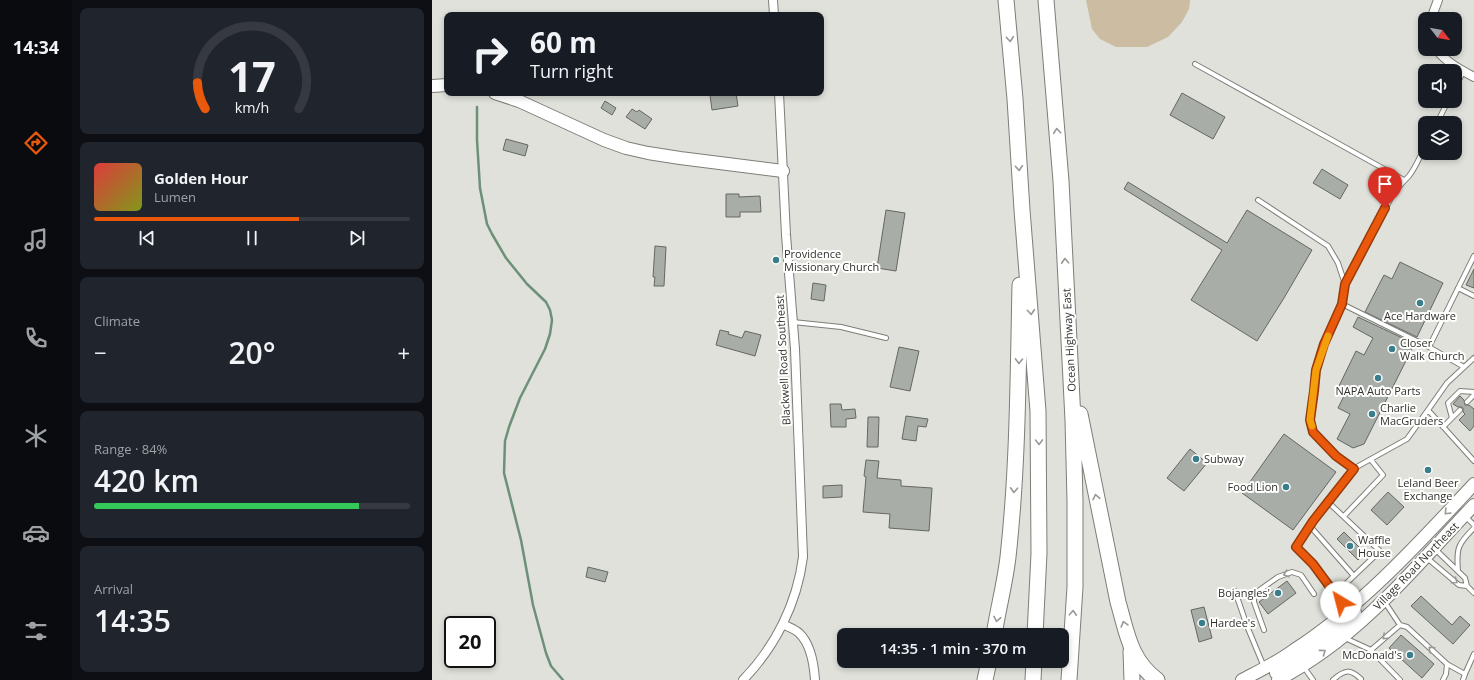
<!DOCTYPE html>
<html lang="en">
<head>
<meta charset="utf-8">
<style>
	:root { --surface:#171b24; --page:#20242c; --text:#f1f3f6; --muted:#9ea1a6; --line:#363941; --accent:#ea580c }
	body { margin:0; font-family:"Open Sans",sans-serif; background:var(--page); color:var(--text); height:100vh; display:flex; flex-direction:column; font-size:15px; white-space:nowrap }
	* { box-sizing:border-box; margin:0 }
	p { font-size:13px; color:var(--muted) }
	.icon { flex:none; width:22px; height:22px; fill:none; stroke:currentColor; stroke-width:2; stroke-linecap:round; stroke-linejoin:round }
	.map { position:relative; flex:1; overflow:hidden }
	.details { display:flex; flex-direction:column; gap:8px; padding:8px; background:#0d0f14; width:360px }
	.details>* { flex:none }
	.guide { position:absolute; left:12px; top:12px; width:380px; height:84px; border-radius:8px; box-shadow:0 2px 6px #0003; background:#171b24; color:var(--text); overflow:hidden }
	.needle { width:26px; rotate:121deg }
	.buttons { position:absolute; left:986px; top:12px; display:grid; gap:8px }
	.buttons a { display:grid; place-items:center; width:44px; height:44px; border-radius:8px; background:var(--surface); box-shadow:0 2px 6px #0003; font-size:20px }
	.speed { position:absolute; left:12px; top:616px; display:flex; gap:8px; font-size:20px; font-weight:700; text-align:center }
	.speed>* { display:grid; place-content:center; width:52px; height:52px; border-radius:50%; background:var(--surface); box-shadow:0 2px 6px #0003; line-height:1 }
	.speed .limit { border:2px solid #111; border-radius:6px; background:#fff; color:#111 }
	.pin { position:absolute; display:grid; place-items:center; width:34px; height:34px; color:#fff; margin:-41px -17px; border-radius:50% 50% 50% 0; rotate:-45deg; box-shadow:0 0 4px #0007 }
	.pin .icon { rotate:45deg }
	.me { position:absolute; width:44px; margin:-22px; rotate:323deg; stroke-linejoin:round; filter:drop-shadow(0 0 3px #0008) }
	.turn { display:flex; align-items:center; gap:14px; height:84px; padding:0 20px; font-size:18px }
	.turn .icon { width:52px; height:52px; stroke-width:2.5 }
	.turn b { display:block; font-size:28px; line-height:34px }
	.big { font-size:30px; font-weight:600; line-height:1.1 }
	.details .tile { flex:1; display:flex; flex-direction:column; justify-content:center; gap:6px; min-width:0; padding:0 14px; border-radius:8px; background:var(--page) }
	.details .dial { align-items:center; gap:0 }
	.dial svg { height:104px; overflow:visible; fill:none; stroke:var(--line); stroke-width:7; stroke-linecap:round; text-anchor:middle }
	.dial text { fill:var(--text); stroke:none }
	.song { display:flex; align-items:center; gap:12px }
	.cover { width:48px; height:48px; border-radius:6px; background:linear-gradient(135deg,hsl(0 70% 55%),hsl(70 70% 35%)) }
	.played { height:4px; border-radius:2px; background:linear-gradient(90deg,var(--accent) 65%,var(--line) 65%) }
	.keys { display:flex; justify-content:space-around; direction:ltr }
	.heat { display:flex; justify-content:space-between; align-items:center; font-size:22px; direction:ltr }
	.charge { height:6px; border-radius:3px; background:linear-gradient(90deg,#34c759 84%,var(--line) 0) }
	.trip { position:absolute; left:405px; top:628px; width:232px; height:40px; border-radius:8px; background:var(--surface); box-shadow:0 2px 6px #0003; font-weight:600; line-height:40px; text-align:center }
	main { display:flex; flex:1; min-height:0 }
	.menu { display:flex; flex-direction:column; width:72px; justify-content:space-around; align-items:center; background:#090b0e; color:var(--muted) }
	.menu .icon { width:28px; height:28px }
	.menu .on { color:var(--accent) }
	.menu b { font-size:18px; color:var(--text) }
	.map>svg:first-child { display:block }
	.green { fill:#ccbca1 }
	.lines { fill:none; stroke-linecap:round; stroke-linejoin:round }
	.stream { stroke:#6e9079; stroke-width:2.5 }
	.building { fill:#a9ada8; stroke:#646762 }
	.lane-casing { stroke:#7d7e78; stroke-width:6 }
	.street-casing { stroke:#7d7e78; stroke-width:10 }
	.secondary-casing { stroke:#7d7e78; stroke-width:14 }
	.highway-casing { stroke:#7d7e78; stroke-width:17 }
	.lane { stroke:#fff; stroke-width:4 }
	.street { stroke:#fff; stroke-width:8 }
	.secondary { stroke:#fff; stroke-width:12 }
	.highway { stroke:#fff; stroke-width:15 }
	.oneway { stroke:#989897 }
	.route-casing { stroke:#983908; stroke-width:10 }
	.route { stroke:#ea580c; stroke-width:7 }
	.slow { stroke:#f59e0b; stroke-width:7 }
	.poi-dot { fill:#397e8b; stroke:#fffffe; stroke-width:1.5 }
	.labels { text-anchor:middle; stroke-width:4; stroke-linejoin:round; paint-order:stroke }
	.poi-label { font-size:11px; fill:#31322f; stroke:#fffffe; text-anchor:start }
	.street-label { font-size:11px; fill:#31322f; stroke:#fffffe }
</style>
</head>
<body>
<main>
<nav class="menu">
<b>14:34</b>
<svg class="icon on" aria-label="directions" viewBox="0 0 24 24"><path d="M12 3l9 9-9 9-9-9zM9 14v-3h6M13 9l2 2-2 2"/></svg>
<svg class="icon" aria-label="music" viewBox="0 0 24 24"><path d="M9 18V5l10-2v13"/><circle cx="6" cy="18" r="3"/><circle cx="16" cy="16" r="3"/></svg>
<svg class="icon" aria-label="phone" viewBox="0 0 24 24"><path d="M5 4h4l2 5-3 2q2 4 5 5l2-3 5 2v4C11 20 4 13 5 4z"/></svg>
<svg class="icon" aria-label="climate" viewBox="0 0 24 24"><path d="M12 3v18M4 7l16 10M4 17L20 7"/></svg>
<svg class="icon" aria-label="car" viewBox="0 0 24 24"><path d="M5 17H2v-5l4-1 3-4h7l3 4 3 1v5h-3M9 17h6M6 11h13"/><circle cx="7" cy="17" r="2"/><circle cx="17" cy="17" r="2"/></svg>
<svg class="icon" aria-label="filters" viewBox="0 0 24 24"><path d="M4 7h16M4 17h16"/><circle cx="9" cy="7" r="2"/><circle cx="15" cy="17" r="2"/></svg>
</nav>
<section class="details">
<div class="tile dial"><svg viewBox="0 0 100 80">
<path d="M14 69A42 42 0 1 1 86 69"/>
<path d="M14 69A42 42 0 0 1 8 49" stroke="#ea580c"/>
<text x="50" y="56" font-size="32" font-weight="700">17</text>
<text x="50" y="72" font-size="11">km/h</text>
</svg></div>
<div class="tile">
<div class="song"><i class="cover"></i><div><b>Golden Hour</b><p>Lumen</p></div></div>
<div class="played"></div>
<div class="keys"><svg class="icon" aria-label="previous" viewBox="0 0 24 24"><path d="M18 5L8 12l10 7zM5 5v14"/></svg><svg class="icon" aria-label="pause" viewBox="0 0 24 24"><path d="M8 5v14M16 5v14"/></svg><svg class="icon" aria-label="next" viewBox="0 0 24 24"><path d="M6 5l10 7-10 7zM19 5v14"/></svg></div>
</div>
<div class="tile"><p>Climate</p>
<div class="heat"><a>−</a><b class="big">20°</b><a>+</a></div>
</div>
<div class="tile"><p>Range · 84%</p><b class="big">420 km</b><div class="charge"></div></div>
<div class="tile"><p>Arrival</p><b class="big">14:35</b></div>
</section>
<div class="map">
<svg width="1042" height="680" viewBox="0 0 1042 680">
	<rect width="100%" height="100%" fill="#dfe1da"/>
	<path class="green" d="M654,0H758V1L757,9L750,22L736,37L715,47H684L668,39L660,29Z"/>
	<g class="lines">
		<path class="stream" d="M45,107V140L48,188L55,224L60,234L74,258L95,284L114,302L118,310L120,320L118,334L113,349L88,398L77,427L73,441L72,473L89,540L101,605L114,653L119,666L131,680"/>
	</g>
	<path class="building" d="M291,93H304L306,106L280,110L278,95Z
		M750,93L793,117L781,139L738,115Z
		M173,101L184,108L180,115L169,108Z
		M200,109L205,112L207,110L220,119L213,129L194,117Z
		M74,139L96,145L93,156L71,150Z
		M890,169L916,185L908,199L881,183Z
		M696,182L795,243L815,210L880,250L852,298L825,341L759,300L790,250L692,189Z
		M294,194H307V197L328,196L329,212H308V217H294Z
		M454,210L473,213L464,271L445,268Z
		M223,246L234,247L232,286H222L223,277H221Z
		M968,262L1011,283L985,337L933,312L952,275L960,279Z
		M1042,269V288L1034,285Z
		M381,283L394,285L392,301L379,299Z
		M926,317L981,343L982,345L932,444L921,448L905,439L918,414L906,408L915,390L907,386L924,351L932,355L941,338L921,327Z
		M288,330L297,332L296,334L310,338L313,331L329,335L323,356L284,345Z
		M467,347L487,351L478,391L458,387Z
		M1028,396L1032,400L1033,405H1037L1042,409V426L1038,431L1027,420L1033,414L1031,412V408L1029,407H1026L1021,404Z
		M398,404H409L410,410L423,409L424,418L414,419V427H399Z
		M474,416L496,419L494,427L486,426L484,441L470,439Z
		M436,417H447L446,447H435Z
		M852,434L904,472L861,530L810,493Z
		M758,449L775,463L752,491L735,478Z
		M434,460L447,461L445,478L469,480V486L500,488L497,531L457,528L458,514L431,512L434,477L432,476Z
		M410,485V497L391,498V486Z
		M956,492L972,507L955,525L939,510Z
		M912,532L933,553L926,560L905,539Z
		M156,567L176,572L173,582L154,577Z
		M855,581L864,593L836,614L827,602Z
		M989,596L1020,625L1028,616L1038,625L1021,644L979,606Z
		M772,607L780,638L767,642L759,610Z
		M969,635L1002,664L990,678L957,648Z"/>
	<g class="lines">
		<g class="lane-casing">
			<path id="lane" d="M763,64L972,180
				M1023,88L1031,72
				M1005,123L1016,101
				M826,200L896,246L906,263L913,284
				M1026,288L1042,296
				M910,304L997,347
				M361,322L409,327L454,338
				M1042,358L1015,383L996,410L1042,461
				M1032,367L997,347L1042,256
				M1035,402L1042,395
				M1020,418L1016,403L1028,391L1042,392
				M1011,427L1028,410
				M921,469L904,456L881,432L878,420L884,370L892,344L910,304L913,284L960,196C966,187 970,183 977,176C984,167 988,156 993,147
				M896,502L948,551L903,594
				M912,516L951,475L939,460
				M1034,517L1042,525
				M878,526L922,576
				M995,558L1027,585L1035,586L1033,578L1003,549
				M1026,571C1024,548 1026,544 1042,528
				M1035,586L1042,593
				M803,591L815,626L832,667
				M952,601L968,625L975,627L1015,664L1014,674L1011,680
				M914,609L881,564L864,547L881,521L921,469L975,439L996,410
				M832,630L822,602V594L846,577L860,572L869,575L882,594
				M913,638L939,650L968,680
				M939,650L968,625
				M1015,664L1033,674L1042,654
				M871,666L881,680
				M901,680C913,669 918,669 929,679
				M1031,680L1033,674"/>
		</g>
		<g class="street-casing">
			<path id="street" d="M341,0L342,15
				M999,19L1006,0
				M1004,49C1014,62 1027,69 1042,77
				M351,624C356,627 363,629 367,633C379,644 382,665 383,680
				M311,680C343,647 365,604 371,557L363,349L354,235L347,93"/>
		</g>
		<g class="secondary-casing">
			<path id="secondary" d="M0,86L15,85
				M63,93L87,101L172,140L194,148L216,153L248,158L351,171
				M844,673L903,631L923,612
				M810,680C827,671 846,662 862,650C930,606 987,543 1042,484
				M846,680C866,669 885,657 903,643C954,604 997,552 1042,505"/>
		</g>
		<g class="highway-casing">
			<path id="highway" d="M574,0L583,99L590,210L606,411L607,553L603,635
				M614,0L629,181L641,420L643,501V587L637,680
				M648,414L686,602C695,633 698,660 725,680
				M562,635C566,609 573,583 576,557C586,467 586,376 588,285
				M699,651L700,680
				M553,680L557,661
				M601,680L602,661"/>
		</g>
		<use href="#lane" class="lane"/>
		<use href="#street" class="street"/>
		<use href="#secondary" class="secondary"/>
		<use href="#highway" class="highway"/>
	</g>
	<defs><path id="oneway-chevron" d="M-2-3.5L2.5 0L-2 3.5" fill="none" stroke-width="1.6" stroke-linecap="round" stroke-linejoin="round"/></defs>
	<g class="oneway">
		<use href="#oneway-chevron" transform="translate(578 39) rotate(85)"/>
		<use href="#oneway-chevron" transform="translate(625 131) rotate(-95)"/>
		<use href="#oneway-chevron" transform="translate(587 168) rotate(86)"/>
		<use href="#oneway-chevron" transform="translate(633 261) rotate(-93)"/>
		<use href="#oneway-chevron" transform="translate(599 312) rotate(85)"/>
		<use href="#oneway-chevron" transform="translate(587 361) rotate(91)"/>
		<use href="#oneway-chevron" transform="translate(607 442) rotate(89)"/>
		<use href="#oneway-chevron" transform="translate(582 490) rotate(93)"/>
		<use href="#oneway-chevron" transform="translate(664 497) rotate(-101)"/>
		<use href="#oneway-chevron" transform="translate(1015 512) rotate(134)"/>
		<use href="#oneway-chevron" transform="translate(854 574) rotate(163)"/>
		<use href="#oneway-chevron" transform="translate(1023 581) rotate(35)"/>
		<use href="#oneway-chevron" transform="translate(641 613) rotate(-87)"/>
		<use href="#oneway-chevron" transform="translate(565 619) rotate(101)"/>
		<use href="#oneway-chevron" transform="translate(692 624) rotate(-106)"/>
		<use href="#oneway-chevron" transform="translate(953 637) rotate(138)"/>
		<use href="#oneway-chevron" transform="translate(999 649) rotate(-137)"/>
		<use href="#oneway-chevron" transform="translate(891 652) rotate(-36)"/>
	</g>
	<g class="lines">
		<g class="route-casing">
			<path id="route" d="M909,602L881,564L864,547L881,521L922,469L904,456L881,432L878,420L882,391L884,370L892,344L910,304L913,284L953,208"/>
		</g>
		<use href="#route" class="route"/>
		<path class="slow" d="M880,426L878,420L884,370L896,336"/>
	</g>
	<g class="poi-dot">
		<circle cx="344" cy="260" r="4"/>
		<circle cx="988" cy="303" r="4"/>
		<circle cx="960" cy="349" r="4"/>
		<circle cx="946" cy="378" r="4"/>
		<circle cx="940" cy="414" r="4"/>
		<circle cx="764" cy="459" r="4"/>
		<circle cx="996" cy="470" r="4"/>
		<circle cx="854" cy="487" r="4"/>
		<circle cx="918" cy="546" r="4"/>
		<circle cx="846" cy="593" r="4"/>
		<circle cx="770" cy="623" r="4"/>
		<circle cx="978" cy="655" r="4"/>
	</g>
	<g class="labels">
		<g class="poi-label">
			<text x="352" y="258">Providence<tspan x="352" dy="13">Missionary Church</tspan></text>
			<text x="988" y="320" text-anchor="middle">Ace Hardware</text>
			<text x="968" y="347">Closer<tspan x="968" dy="13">Walk Church</tspan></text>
			<text x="946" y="395" text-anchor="middle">NAPA Auto Parts</text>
			<text x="948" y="412">Charlie<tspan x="948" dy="13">MacGruders</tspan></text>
			<text x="772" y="463">Subway</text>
			<text x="996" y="487" text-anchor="middle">Leland Beer<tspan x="996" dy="13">Exchange</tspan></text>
			<text x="846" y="491" text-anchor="end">Food Lion</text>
			<text x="926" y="544">Waffle<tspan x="926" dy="13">House</tspan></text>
			<text x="838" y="597" text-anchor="end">Bojangles'</text>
			<text x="778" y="627">Hardee's</text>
			<text x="970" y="659" text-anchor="end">McDonald's</text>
		</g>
		<g class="street-label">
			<text transform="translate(637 340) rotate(-93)" y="4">Ocean Highway East</text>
			<text transform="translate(351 360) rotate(-93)" y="4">Blackwell Road Southeast</text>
			<text transform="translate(984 566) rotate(-46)" y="4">Village Road Northeast</text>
		</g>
	</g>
</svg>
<div class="buttons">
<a><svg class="needle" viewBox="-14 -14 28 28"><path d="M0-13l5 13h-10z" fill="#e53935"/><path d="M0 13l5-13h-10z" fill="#9ea1a6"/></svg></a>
<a><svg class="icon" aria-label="sound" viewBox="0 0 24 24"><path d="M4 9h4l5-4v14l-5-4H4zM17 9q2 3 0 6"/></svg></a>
<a><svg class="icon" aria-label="layers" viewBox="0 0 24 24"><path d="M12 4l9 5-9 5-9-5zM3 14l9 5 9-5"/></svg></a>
</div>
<div class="speed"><div class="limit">20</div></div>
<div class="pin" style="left:953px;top:208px;background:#d93025"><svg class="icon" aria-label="arrive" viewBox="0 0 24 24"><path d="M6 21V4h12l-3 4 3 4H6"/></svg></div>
<svg class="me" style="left:909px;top:602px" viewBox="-20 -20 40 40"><circle r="19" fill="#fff"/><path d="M0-13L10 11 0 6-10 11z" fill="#ea580c"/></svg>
<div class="trip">14:35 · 1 min · 370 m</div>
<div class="guide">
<div class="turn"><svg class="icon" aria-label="right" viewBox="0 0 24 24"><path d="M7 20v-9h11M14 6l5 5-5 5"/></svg><div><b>60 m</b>Turn right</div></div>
</div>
</div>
</main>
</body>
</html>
